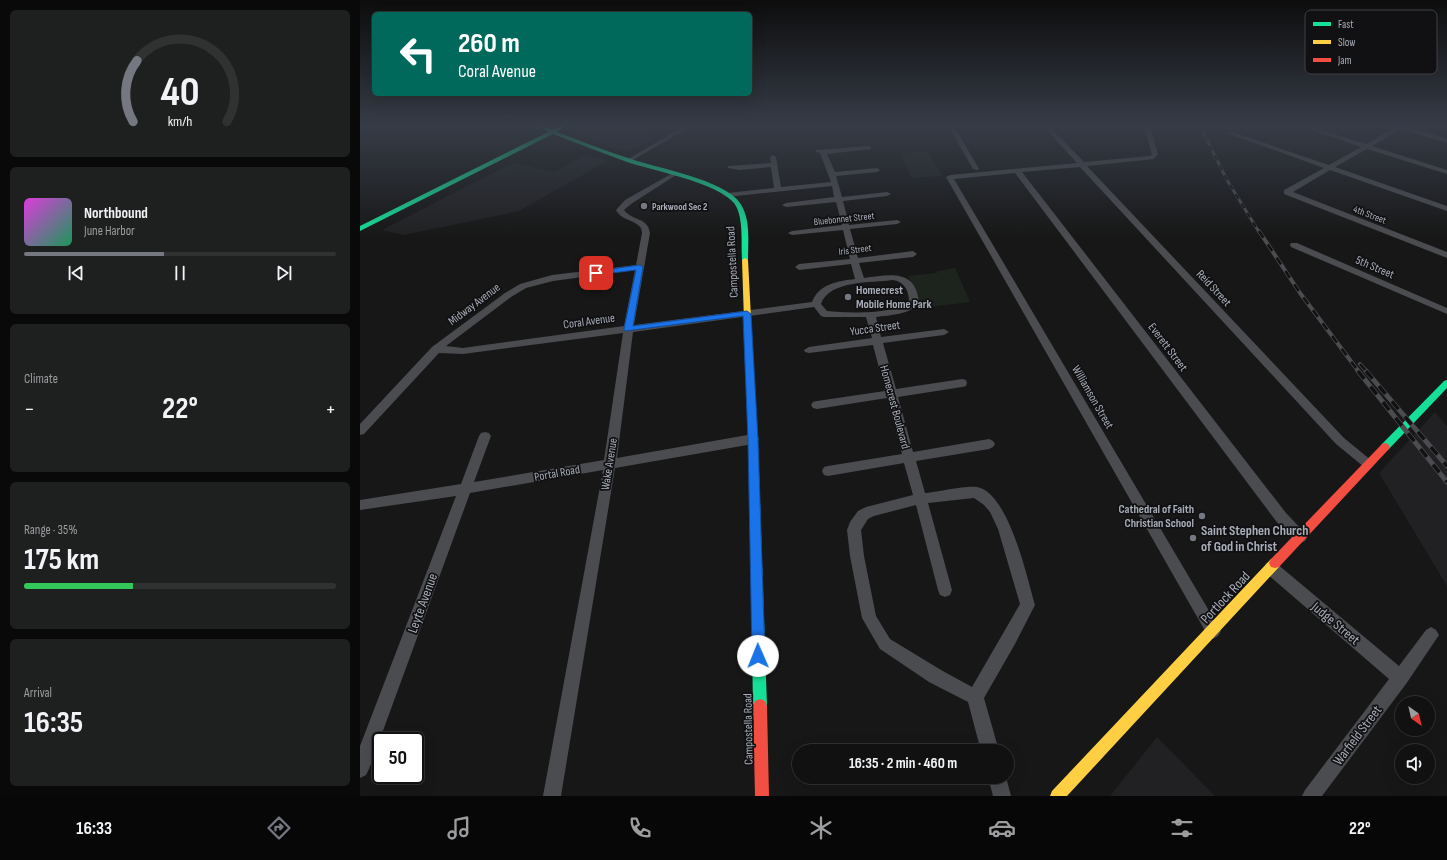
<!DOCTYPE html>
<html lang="en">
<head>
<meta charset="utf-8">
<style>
	:root { --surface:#111; --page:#1e1f1f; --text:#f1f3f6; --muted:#9c9d9f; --line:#303131; --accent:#757880 }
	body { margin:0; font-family:"Sofia Sans Condensed",sans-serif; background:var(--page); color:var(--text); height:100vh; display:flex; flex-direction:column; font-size:15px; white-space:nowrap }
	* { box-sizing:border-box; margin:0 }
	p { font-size:13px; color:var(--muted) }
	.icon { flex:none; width:22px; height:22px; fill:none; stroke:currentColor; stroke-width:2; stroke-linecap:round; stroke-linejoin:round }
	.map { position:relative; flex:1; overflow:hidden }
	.sheet { display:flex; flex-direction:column; gap:10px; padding:10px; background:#090909; width:360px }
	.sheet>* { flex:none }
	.banner { position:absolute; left:12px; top:12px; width:380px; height:84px; border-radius:6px; box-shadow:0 4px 16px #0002,0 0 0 1px var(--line); background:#00695c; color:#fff; overflow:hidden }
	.needle { width:26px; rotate:146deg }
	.fabs { position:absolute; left:1035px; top:696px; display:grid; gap:8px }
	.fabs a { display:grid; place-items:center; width:40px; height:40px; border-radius:50%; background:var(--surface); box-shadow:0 4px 16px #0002,0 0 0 1px var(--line); font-size:20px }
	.speed { position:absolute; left:12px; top:732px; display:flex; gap:8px; font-size:20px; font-weight:700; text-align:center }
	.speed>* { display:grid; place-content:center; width:52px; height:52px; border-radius:50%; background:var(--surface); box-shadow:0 4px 16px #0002,0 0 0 1px var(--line); line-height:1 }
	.speed .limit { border:2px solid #111; border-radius:6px; background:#fff; color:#111 }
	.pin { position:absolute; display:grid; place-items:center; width:34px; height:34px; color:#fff; margin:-17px; border-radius:8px; box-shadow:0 2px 6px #0006 }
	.me { position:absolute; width:44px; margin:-22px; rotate:359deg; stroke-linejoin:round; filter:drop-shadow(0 0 3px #0008) }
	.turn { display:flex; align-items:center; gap:14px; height:84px; padding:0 20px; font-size:18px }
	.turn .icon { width:52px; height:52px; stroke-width:2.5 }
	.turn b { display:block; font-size:28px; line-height:34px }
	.big { font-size:30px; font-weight:700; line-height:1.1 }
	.sheet .card { flex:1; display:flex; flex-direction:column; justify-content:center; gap:6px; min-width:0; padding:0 14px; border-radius:6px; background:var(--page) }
	.sheet .dial { align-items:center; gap:0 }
	.dial svg { height:104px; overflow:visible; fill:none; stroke:var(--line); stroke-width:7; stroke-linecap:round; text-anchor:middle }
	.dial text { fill:var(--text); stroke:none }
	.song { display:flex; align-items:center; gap:12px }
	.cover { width:48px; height:48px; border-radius:6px; background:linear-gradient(135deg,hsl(300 70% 55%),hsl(150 70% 35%)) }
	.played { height:4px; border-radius:2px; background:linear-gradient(90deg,var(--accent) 45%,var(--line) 45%) }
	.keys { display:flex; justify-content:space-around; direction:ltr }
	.heat { display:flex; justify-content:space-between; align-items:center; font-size:22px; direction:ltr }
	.charge { height:6px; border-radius:3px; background:linear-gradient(90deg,#34c759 35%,var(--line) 0) }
	.trip { position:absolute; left:432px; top:744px; width:222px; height:40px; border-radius:20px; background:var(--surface); box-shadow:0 4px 16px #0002,0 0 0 1px var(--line); font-weight:700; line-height:40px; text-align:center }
	.tabs { display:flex; height:64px; justify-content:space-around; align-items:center; background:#070707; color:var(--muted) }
	.tabs .icon { width:28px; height:28px }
	.tabs .selected { color:var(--accent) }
	.tabs b { font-size:18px; color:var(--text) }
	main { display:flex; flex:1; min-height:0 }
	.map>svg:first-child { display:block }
	.built { fill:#212123 }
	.green { fill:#1d241e }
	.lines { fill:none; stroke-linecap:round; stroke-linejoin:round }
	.street { fill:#4b4c50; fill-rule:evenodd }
	.fast { fill:#16e098; fill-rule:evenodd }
	.slow { fill:#ffcf43; fill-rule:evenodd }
	.jam { fill:#f24e42; fill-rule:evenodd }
	.rail-far2-casing { stroke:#4b4c4f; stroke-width:3 }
	.rail-far1-casing { stroke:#4b4c4f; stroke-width:4 }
	.rail-casing { stroke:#4b4c4f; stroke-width:5 }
	.rail-far2 { stroke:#111113; stroke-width:2; stroke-dasharray:5.5; stroke-linecap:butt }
	.rail-far1 { stroke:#111113; stroke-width:2.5; stroke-dasharray:8; stroke-linecap:butt }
	.rail { stroke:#111113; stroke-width:3.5; stroke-dasharray:10; stroke-linecap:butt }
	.route { fill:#1a73e8; stroke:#114b97 }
	.poi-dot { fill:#757880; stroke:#111113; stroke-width:1.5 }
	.labels { text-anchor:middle; stroke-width:3.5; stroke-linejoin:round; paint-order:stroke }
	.far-poi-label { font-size:10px; font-weight:bold; fill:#a8adb8; stroke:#111113; text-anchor:start }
	.far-street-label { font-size:10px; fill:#a8adb8; stroke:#111113 }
	.street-label { font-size:12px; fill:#a8adb8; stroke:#111113 }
	.poi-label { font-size:12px; font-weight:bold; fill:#a8adb8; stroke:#111113; text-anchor:start }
	.near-poi-label { font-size:14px; font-weight:bold; fill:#a8adb8; stroke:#111113; text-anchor:start }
	.near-street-label { font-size:14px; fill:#a8adb8; stroke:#111113 }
	.key { fill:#111113; stroke:#3e4045; stroke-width:1 }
	.key-label { font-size:11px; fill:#a8adb8 }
</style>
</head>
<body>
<main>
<section class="sheet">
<div class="card dial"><svg viewBox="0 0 100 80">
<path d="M14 69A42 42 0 1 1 86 69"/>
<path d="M14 69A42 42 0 0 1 17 22" stroke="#757880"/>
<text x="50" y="56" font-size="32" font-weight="700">40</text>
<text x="50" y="72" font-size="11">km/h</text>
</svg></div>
<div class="card">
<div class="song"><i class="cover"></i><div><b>Northbound</b><p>June Harbor</p></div></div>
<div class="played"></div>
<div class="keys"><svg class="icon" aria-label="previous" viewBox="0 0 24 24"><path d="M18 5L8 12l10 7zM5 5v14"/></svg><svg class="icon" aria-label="pause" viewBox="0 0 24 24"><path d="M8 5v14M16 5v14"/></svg><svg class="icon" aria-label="next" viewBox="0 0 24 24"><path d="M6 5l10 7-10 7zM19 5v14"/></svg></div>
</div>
<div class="card"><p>Climate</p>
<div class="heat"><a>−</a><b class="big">22°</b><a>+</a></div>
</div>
<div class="card"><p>Range · 35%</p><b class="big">175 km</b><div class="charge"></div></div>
<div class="card"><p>Arrival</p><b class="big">16:35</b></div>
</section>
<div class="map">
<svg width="1087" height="796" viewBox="0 0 1087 796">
	<rect width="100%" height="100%" fill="#171717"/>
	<path class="built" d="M214,126H274L296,136L295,139L266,152L208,132L207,129Z
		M226,154L247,161L159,211L44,235L22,230L152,163L195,172Z
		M1075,412L1087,426V586L1019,473Z
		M797,737L855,796H750Z"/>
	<path class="green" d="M568,151L582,176L552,178L540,153Z
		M595,268L610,302L560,308L548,276L577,273V271Z"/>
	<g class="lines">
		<path class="street" d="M325,126H332L271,161L266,160Z
			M339,126H351L348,128Z
			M588,126H594L619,169L618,170L613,169Z
			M683,126H689L724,162L790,156L792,154L784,126H790L798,154L794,159L727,166L984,438L1012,461L1014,464L1012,467L1008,469L1004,467L976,444L720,167L662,172L926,513L945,533L947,537L945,541L940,543L935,541L916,521L655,173L594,179L858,626L861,631L858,636L853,639L848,636L586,177L590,175L717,163Z
			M940,126H948L1006,144L1035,128L1033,126H1045L1087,139V143L1041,129L1012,146L1087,170V174L1007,149L975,167L1087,206V211L970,170L933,192L1087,252V258L924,194V190L964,168L867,133L872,132L969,165L1001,147Z
			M509,146L511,147V149L467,154L475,172L517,168L520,170L517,172L476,176L482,197L527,192L531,194L527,196L483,201L489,225L537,220L541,222L537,224L490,229L498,258L553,251L557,254L553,257L499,263L504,278C529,275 556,268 559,303C549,315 530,315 516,317L521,337L584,329L589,332L584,335L523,343L536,389L602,379L606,380L607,383L606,386L602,387L538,397L553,452L629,439L633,441L635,444L633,447L629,449L556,461L565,493C576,492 608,485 617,487C649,493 667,578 675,605L655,644L624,698L639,751H621L608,702L569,682L520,649L502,618L490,556L487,530L490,522L498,511L506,507L553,495L544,463L468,476L464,475L462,471L464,467L468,466L542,454L527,398L457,409L453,408L451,405L453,402L457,401L525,391L513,345L449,353L445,352L444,350L449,347L512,338L506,317H464L461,316L454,307L273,332L257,458L393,434L397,436L399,439L397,442L393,444L255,468L201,796H183L243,470L110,493L9,769L6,775L0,778V746L96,496L0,510V500L101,484L119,436L121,433L125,432L129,433L131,436L114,482L244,460L263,333L103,354L79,353L4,434L0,435V424L72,347L145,293L160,284L192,275L276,265L282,233L281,228C274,219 262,221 256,210L265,200L311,174L316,175L271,204L264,210C272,221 288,217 290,233L274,325L452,302C459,284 478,281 495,279L491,264L439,270L435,267L439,264L490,259L483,230L432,235L428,233L432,231L482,225L476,202L426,207L422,205L426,203L474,197L472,186L367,197L363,195L367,193L414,188L411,167L379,170L368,168V166L411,163L410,157L413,155L416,157L421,187L471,182L460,153L456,152V150ZM275,270L264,326L103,348L86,346L151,297L166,288L193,281ZM533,280C545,282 549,291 549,302C532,315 488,313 467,311L461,304C469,280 511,283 533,280ZM614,498L624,505L630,512L638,529L660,604L612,687L581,670L530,639L516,616L504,556L501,530L508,519L514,516L556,505L578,590L580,595L585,597L590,595L592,590L568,503Z
			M931,243H937L1087,308V314L931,247L930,245Z
			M911,562L916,563L1039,666L1066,630L1071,627L1076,630L1079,635L1046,684L962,796H942L945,790L1029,679L906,573L904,568L906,563Z
			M628,777H646L651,796H633Z"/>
		<path class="fast" d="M179,126H184L192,130L201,126H206L197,132C221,141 246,151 271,159C297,168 365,180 380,203C391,219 388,242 388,260L385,262L382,260C381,244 384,216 374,203C356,182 294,171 267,162C242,153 217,143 193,134L0,231V226L188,132Z
			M1087,380V388L1028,450H1022L1020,447L1022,444L1084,381Z
			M394,467L398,468L399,471L407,706L405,711L400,713L395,711L393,706L389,471L390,468Z"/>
		<path class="slow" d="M385,258L388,260L399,471L398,474L394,475L390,474L389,471L382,260Z
			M915,558L919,559L921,563L919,567L707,796H690L692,791L911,559Z"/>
		<path class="jam" d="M1025,443L1028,444L1030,447L1028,450L919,567L915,568L911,567L909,563L911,559L1022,444Z
			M400,699L405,701L407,706L409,796H395L393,706L395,701Z"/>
		<g class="rail-far2-casing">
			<path id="rail-far2" d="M840,126L867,180L899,232"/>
		</g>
		<g class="rail-far1-casing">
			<path id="rail-far1" d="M899,231L940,293L999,372
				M1000,364L1007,372"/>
		</g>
		<g class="rail-casing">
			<path id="rail" d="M998,371L1087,482
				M1006,371L1087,466"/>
		</g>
		<use href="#rail-far2" class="rail-far2"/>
		<use href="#rail-far1" class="rail-far1"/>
		<use href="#rail" class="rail"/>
	</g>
	<linearGradient id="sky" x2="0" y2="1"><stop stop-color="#0d0d0d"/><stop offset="0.53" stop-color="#363c47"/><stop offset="1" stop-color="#363c47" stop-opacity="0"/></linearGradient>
	<rect width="1087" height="237" fill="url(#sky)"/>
	<path class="route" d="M280,265L283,267L273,326L387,311L391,314L398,439L405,656L403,661L398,663L394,661L392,656L388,439L383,316L265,331L264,329L276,270L236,275L232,273L236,271Z"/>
	<g class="poi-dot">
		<circle cx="284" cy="206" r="4"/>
		<circle cx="488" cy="297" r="4"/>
		<circle cx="842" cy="516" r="4"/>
		<circle cx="833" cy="538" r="4"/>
	</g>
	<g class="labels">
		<g class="far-poi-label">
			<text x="292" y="210">Parkwood Sec 2</text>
		</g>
		<g class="far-street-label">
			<text transform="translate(1010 214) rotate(21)" y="4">4th Street</text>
			<text transform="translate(484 218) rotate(-6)" y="4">Bluebonnet Street</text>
			<text transform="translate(495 249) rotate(-7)" y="4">Iris Street</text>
		</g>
		<g class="street-label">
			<text transform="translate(372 262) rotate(-93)" y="4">Campostella Road</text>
			<text transform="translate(1015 267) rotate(23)" y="4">5th Street</text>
			<text transform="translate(854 288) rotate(47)" y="4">Reid Street</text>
			<text transform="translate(114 304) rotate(-37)" y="4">Midway Avenue</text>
			<text transform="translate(229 321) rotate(-8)" y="4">Coral Avenue</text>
			<text transform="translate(515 328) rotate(-8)" y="4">Yucca Street</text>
			<text transform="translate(808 347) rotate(53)" y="4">Everett Street</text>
			<text transform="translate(733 397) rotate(60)" y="4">Williamson Street</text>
			<text transform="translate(535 407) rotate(75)" y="4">Homecrest Boulevard</text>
			<text transform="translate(249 464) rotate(-81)" y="4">Wake Avenue</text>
			<text transform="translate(197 473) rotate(-10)" y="4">Portal Road</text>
			<text transform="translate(388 729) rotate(-91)" y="4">Campostella Road</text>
		</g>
		<g class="poi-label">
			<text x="496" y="294">Homecrest<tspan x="496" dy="14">Mobile Home Park</tspan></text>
			<text x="834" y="513" text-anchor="end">Cathedral of Faith<tspan x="834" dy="14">Christian School</tspan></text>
		</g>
		<g class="near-poi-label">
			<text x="841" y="535">Saint Stephen Church<tspan x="841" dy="16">of God in Christ</tspan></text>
		</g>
		<g class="near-street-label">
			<text transform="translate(865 597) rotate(-47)" y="5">Portlock Road</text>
			<text transform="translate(62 603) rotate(-70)" y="5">Leyte Avenue</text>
			<text transform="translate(976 623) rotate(40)" y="5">Judge Street</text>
			<text transform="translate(997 735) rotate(-53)" y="5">Warfield Street</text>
		</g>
	</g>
	<rect x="945" y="10" width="132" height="64" rx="6" class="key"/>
	<rect x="953" y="22" width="18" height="4" fill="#16e098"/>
	<rect x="953" y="40" width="18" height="4" fill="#ffcf43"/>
	<rect x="953" y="58" width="18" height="4" fill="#f24e42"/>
	<g class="key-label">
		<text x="978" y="28">Fast</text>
		<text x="978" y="46">Slow</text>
		<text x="978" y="64">Jam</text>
	</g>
</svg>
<div class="fabs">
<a><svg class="needle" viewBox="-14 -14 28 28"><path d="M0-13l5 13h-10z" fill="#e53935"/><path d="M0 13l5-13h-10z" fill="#9c9d9f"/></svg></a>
<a><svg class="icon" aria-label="sound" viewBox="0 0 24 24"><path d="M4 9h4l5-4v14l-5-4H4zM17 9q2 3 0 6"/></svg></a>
</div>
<div class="speed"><div class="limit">50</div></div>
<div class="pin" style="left:236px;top:273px;background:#d93025"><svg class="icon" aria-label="arrive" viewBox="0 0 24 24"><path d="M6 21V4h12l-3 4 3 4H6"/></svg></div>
<svg class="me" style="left:398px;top:656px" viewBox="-20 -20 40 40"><circle r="19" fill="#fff"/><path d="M0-13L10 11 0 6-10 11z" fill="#1a73e8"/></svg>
<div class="trip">16:35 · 2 min · 460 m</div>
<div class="banner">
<div class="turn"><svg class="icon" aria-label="left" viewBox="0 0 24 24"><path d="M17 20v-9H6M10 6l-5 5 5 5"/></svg><div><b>260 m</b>Coral Avenue</div></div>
</div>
</div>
</main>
<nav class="tabs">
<b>16:33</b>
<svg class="icon selected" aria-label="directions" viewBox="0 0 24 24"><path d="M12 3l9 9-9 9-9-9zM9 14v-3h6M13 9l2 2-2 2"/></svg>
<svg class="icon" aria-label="music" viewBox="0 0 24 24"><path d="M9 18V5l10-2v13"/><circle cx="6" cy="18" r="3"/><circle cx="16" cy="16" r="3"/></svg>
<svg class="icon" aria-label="phone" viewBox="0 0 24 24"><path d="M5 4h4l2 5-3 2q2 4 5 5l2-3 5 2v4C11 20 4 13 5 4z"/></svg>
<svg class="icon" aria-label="climate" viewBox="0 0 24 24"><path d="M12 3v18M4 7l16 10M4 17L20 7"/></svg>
<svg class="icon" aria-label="car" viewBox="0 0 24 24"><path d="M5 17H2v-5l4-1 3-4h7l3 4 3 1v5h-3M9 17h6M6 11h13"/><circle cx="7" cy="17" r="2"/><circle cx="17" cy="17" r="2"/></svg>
<svg class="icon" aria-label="filters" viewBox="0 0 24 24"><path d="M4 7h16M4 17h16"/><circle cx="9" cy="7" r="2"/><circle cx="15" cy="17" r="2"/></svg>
<b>22°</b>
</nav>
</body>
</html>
